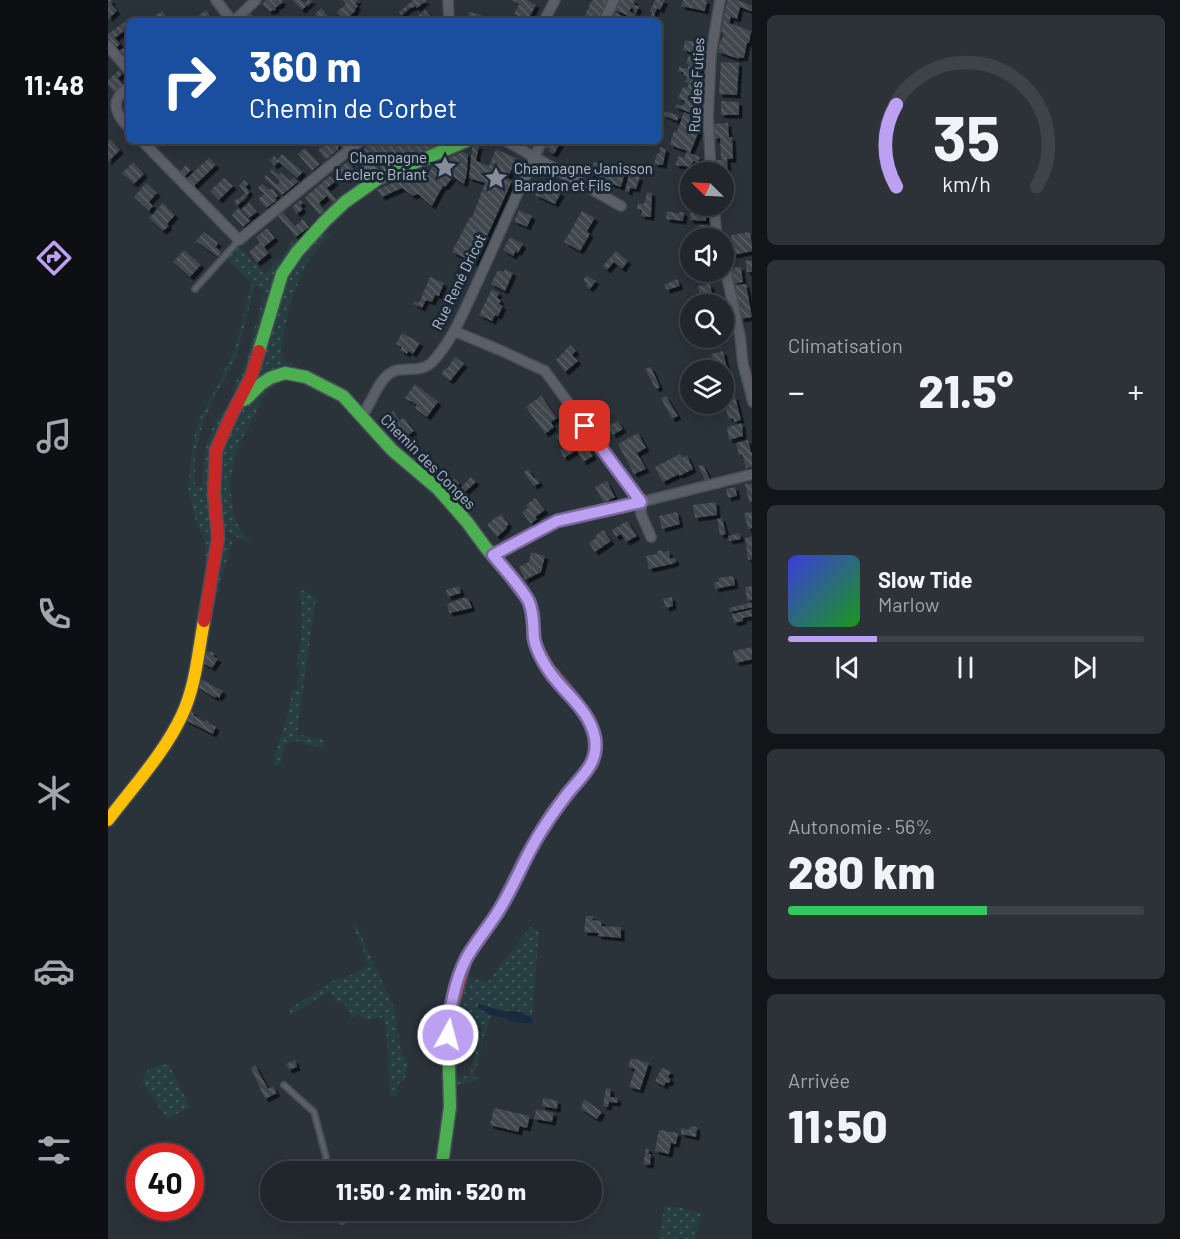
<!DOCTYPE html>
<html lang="fr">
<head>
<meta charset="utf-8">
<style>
	:root { --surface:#20262c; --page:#2d3238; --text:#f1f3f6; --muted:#a2a5a9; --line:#3d4348; --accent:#bca0f2 }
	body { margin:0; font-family:Barlow,sans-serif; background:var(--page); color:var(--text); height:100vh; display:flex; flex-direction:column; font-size:22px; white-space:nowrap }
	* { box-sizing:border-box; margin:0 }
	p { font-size:20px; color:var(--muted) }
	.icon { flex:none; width:33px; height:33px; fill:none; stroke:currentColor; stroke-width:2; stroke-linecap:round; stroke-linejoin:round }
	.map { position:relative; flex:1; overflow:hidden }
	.details { display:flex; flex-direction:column; gap:15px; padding:15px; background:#121518; width:428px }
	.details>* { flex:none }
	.guide { position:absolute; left:18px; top:18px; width:536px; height:126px; border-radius:9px; box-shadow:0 3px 15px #0003,0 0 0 2px var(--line); background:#1a4fa0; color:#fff; overflow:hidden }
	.needle { width:39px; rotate:294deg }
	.tools { position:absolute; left:572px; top:162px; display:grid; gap:12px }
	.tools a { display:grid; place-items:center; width:54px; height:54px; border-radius:50%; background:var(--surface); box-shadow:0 3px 15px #0003,0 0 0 2px var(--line); font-size:30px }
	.speed { position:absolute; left:18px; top:1143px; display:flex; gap:12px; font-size:30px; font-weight:700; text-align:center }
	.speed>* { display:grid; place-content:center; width:78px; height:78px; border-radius:50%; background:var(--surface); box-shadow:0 3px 15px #0003,0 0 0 2px var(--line); line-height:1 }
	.speed .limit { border:9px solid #d22; background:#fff; color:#111 }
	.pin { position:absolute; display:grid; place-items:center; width:51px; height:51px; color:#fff; margin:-26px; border-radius:12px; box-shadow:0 3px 9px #0006 }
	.me { position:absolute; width:66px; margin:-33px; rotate:7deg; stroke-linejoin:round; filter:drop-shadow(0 0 4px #0008) }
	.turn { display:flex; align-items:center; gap:21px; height:126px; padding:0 24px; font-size:27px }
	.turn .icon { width:78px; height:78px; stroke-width:2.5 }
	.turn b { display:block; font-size:42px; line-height:51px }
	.big { font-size:45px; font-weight:800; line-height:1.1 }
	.details .card { flex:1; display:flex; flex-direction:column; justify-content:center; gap:9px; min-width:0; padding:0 21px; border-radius:9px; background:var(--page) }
	.details .dial { align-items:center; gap:0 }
	.dial svg { height:156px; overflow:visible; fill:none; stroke:var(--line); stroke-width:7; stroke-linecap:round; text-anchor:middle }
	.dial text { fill:var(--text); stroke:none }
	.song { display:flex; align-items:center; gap:18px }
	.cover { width:72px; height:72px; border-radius:9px; background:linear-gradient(135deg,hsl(240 70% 55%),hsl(120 70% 35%)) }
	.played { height:6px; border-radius:3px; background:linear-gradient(90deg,var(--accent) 25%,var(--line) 25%) }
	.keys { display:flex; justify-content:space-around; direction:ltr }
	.heat { display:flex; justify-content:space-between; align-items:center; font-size:33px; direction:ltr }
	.charge { height:9px; border-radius:4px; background:linear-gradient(90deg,#34c759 56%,var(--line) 0) }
	.trip { position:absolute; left:152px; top:1161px; width:342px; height:60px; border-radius:30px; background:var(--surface); box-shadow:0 3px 15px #0003,0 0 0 2px var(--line); font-weight:800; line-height:60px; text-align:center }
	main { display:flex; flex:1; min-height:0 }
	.tabs { display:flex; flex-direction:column; width:108px; justify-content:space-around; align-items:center; background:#0d0f12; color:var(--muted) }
	.tabs .icon { width:42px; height:42px }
	.tabs .current { color:var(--accent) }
	.tabs b { font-size:27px; color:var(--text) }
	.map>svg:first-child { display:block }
	.grass { fill:url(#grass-dots) }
	.water { fill:#172a3f }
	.building { fill:url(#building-back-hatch); filter:url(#shadow) }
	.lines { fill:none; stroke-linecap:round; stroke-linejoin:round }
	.lane-casing { stroke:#484e57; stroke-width:8 }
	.street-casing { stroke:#484e57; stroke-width:12 }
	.fast-casing { stroke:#484e57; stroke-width:15 }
	.slow-casing { stroke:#484e57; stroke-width:15 }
	.jam-casing { stroke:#484e57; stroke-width:15 }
	.lane { stroke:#5b6068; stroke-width:4.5 }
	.street { stroke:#5b6068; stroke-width:9 }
	.fast { stroke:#4caf50; stroke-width:12 }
	.slow { stroke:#ffc107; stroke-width:12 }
	.jam { stroke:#c62828; stroke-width:12 }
	.route-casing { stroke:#7a689d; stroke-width:15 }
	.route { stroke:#bca0f2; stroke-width:10 }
	.labels { text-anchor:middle; stroke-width:6; stroke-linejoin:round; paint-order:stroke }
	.street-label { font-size:15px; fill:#b4becb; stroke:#1c2836 }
	.poi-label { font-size:15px; fill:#b4becb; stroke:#1c2836; text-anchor:end }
</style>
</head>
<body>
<main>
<nav class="tabs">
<b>11:48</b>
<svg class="icon current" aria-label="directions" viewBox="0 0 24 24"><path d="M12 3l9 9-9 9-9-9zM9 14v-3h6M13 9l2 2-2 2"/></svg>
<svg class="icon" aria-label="music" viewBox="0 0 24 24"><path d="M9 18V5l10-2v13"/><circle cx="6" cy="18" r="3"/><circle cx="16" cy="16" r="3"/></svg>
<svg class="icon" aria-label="phone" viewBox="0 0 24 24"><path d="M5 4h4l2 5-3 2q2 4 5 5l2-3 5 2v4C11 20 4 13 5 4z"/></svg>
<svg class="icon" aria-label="climate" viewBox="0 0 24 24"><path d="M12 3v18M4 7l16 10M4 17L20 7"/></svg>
<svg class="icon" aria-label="car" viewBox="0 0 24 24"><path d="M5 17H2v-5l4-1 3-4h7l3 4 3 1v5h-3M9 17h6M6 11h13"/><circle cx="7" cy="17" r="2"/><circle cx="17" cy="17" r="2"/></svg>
<svg class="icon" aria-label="filters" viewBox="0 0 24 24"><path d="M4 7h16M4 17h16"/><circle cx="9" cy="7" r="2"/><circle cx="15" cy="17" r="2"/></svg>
</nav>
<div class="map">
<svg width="645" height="1239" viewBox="0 0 645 1239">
	<defs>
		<pattern id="grass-dots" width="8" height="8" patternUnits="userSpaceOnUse" patternTransform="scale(1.5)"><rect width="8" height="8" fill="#263e41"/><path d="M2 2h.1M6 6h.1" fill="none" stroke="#43585b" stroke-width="1.8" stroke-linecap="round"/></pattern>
		<pattern id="building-back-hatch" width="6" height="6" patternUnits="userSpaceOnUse" patternTransform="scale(1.5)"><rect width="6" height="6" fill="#3f464e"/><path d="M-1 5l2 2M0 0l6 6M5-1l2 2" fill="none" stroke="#585f66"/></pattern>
		<filter id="shadow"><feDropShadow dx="3.5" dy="3.5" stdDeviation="0" flood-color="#0009"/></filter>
	</defs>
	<rect width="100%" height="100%" fill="#2a323a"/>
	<path class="grass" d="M215,230L224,235L217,240L205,254L196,269L181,306L173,350L177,361L200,372L183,369L143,393L175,287L190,259Z
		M187,237L193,243L141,371L129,392L124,389L136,366L141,350L156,292L147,285L128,358L107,396L95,423L87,458V485L93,486C96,475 95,464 97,453C100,438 106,420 116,409L119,413L104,449L106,534L99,562L97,564V542L87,519L80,488L86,437L92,418L126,352L139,303L143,282L118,259L131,247L157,274L169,260H172Z
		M170,378L178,379L168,384L156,397L129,449L122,482L125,514L133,531L143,544L114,530C109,490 106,441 134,408C143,396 158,387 170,378Z
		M116,537L125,540L103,617H99Z
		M194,590L208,597L189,734L217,740L216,749L188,741L177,745L173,764L166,766V756L178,721L185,690L189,689L191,669L188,666C193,642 197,618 191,593Z
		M244,923L248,924L287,1010L293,1051L300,1062L297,1079L291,1083L288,1097L282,1094L279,1040L276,1017L259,1020L250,1015L243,1019L236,1002L228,1003L222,991L183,1015L181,1009L231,977L233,980L261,966Z
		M422,927L431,931L424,1017L417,1015L414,1012L394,1011L370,1004V1008L383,1015L366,1076L373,1079L345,1086V1077L362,1076L373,1027L345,1023L356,975L379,983Z
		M53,1064L61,1065L82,1107L59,1119L34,1081L40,1070Z
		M557,1206L575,1208L593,1213L587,1239H550Z"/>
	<path class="water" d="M370,1004L394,1011L414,1012L417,1015L424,1017V1024L400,1021L398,1018L383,1015L370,1008Z"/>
	<path class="building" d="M0,0H5L2,2L9,11L0,19Z
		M158,0H176L173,2L174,3L167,8L168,9L166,11L165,10L162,12L154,4Z
		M184,0H193L197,3L200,0H205L194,10Z
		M235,0H251L247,4L250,6L247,9L248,10L237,21L229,12L238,4Z
		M304,0H319L309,8L307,6L304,8L303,7L293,15L291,12L304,1Z
		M404,0H419L428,5L420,20L406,14L411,4Z
		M484,0H501L491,21H474Z
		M512,0H527L525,4L531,7L528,13L525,11L526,9L523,8L521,11L527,14L525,18L507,10Z
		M547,0H557L552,10L549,8L544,21H541L544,12L542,11Z
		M575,0H599L597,11L573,6Z
		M619,0H629L645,6V12L632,7L629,19L623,17L621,23L643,31L641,43H639L636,58L632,57L631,59L610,52L612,41L614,39L616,34L613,32Z
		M213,8L222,18L219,21H213L207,14Z
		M98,10L106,21H83L87,18L90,21V16Z
		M317,10L326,21H304L307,18Z
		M54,11L59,17L61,21H57L56,19L53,21H49L46,16Z
		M361,12L374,15L373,21H359Z
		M506,12L518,18L517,21H501Z
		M143,14L150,21H135Z
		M22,18L25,21H21V27L7,38L12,44L8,48L0,39V34Z
		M577,40L589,43L587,53L575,50Z
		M18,46L21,50V53L16,57L11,51Z
		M581,55L593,59L591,67L593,68L590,77L582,74V76L593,80L591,86H593L589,96L592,97L586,114L567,107L568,104L575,106L577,101L570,98L575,87L579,88L581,83L577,82L579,76L575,75V72L570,71L571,67L579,69L581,64L578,63Z
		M613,62L631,63L629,95L611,94Z
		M11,70L14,74L10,78L15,84L6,92L0,85V80Z
		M613,101L631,102V115H613Z
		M557,111L571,116L569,121L555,115Z
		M576,112L593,119L591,123L594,124L582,153L592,157L590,163L585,161L583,167L567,165L571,156L576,158L579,151L562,145L566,131L569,132Z
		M620,123L621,137H624L625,159H619L621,188H615V172H608V170H613L612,166H607V160H613L612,138L606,139V124Z
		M2,139L12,150L0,162V141Z
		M220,141H225L231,146L230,150L218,160L210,150Z
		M265,141H330L335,146L277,171L274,170L256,151V149Z
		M440,141L453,142L446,154L440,151L442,149L437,147Z
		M371,145L368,161L381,166L388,149L408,158L401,176L395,174L394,177L404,181L367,263L344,252L362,217L364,218L377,183L361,178L364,147Z
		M552,147L558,149L555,165L546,164L549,153L551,154Z
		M197,148L212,164L204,171L190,154Z
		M354,152L360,154L359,173L356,184L345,177L337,187L335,186L324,206L310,194L305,196L294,188L274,197L269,190L304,174L315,183L326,164Z
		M174,154L195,172L189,178L171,162L166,166L162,160L166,156L169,160Z
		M101,158L108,165L86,186L79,178Z
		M240,161L251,176L247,180L244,176L238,180L230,170Z
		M25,162L36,174L26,184L14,173Z
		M486,162L501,168L502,163L508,165L507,170L517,173L513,187L488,179V176L481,174Z
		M78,165L83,170L77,176L72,171Z
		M164,169L171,175L173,173L182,181L185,177L190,182L174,195L156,178L158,175L169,185L172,181L162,171Z
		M521,175L532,177L528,189L522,188L521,192L517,191Z
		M222,176L227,182L219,188L229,200L225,203L219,196L211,203L217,211L211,215L197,197Z
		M116,178L125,186L111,200L102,191Z
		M136,180L140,184L138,187L142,192L129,206L126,202L130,198L131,199L137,193L131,185Z
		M38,183L49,193L41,202L45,206L41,211L26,197Z
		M432,183L453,193L447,204L427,195Z
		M154,184L162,190L164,188L170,196L167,198L169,200L158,208L150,199L156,194L150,188Z
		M539,192L544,193L543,217L533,216L534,210L529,209L530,203L536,204Z
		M192,200L195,203L192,205L195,209L189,214L184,207Z
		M55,203L67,215L59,224L61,226L55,231L41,218Z
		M141,203L149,212L141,218L133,209Z
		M587,206H598V221L582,220V213L587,214Z
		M131,208L142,221L135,227L124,215L126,212Z
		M411,210L424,216L419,227L406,221Z
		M474,211L487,218L479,231L482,234L472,251L456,242Z
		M559,211L571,214V212H576L575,221L558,219Z
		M175,212L187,226L195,219L201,227L188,237L170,216Z
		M590,225H600L602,238H585V237L589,236L588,229L591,228Z
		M159,228L167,238L156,247L161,253L149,263L141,252L152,242L148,237Z
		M96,232L110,243L108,247L114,252L110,257L88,241Z
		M642,232L645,251L625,255L624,248H625L623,235Z
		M402,237L415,244L410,253L408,251L405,256L395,250Z
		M76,250L93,265L82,277L65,262Z
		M508,251L520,261L514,269L506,262L499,270L495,266Z
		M645,260V272H639L637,261Z
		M633,267L635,282L626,284L622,268Z
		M397,269L405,273L397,291L383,284L390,270L396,272Z
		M479,276L488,281L482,289L478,286L479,284L475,280Z
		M322,277L336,283L331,296L327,295L324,302L318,300L314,308L305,304L307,301L311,303Z
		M569,279L572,286L559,290L556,285Z
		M602,284L606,304H587L586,300L592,298L590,286Z
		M638,284L644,317L633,319L627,289L628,288L627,285Z
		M384,289L391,293L389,298L393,300L391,304L395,306L390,316L387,315L384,321L371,315Z
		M294,333L312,343L305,354L300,351L299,354L292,350L294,347L288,344Z
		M601,338H614V341L603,344Z
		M462,345L468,351L464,355L470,361L457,372L448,360Z
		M615,351L619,368L607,370L603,354Z
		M347,357L356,364L342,381L333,374L338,368L339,369Z
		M543,367L552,387L548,389L537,369Z
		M619,375L623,388L615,390V376Z
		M307,384L330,402L319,417L307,408L309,405L297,398Z
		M433,396L449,418L443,422L446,427L437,434L418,407Z
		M558,396L570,416L564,419L553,398Z
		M627,396L633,420L626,422L625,418L621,419L616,404L621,402L620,398Z
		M285,411L292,420L296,418L306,431L294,439L288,438L281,429L283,428L276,419Z
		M510,421L515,429L505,435L500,426Z
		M634,423L635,436L621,440L619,427Z
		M461,427L471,440L465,444L460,438L461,441L459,443L455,437L450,440L448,436Z
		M530,433L538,448L529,453L538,469L526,474L510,444Z
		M640,440L643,452H645V467L638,468L634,454L631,455L628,443Z
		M477,442L485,456L475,462L469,449L472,447L471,445Z
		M463,444L467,451L456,458L452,450Z
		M572,454L574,458L579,455L585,469L571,476V474L555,482L547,467Z
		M595,465L602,479L598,482L590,466Z
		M420,469L426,478H428L432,483L426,486L416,472Z
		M363,477L368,482L357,492L353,487Z
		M346,478L352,483L342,493L337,488Z
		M499,481L507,497L496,503L487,487Z
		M645,483V502H641L637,484Z
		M627,487L629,496L620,498L618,489Z
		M427,498L437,510L427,517L429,519L423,524L414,512L420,508L418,505Z
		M608,502L609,515L587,518L585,505Z
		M569,512L572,524L554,529L551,516Z
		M645,512V528L640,529L636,513Z
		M393,514L401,524L398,527L399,528L389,537L379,525L389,516L390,517Z
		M614,518L618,534L612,535L609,519Z
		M519,521L529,536L518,542L513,534L508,537L504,530Z
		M495,530L503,541L487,552L481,543L488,538L487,536Z
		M631,533L633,539L621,541L620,536Z
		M645,536V559L640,560L637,538Z
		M553,550L555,552L561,551L562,558H567L568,562L564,564L541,569L538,556L549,554L550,551Z
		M423,552L437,556L433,572L417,580L411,567L421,562Z
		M625,576L627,585L607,589L606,582H611L610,578Z
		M351,586L353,593L340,597L338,590Z
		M645,586V600L639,601L637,587Z
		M564,597L565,606L558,608L555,599Z
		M355,598H360L364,608L342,613L341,612L339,604Z
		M645,602V607L622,612L621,608Z
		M645,609V616L635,618V621L626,623L624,614Z
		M645,647V659L628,663L625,651Z
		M97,651L104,652L106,654L105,656L110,659L104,668L93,662L94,653H97Z
		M94,680L115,691L111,698L108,696L107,698L90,687Z
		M81,710L86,713L85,715L97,722L98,720L101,722L100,723L108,727L105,734L77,720Z
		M478,916H485L484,920L494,921L493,926L513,927V938L490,936V933L476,932Z
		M523,1058L541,1063L532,1090L521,1087L527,1069L520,1067Z
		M187,1060L189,1067L181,1070L178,1064Z
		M147,1065L160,1089L165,1086L169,1093L157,1099L143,1068Z
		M554,1068L563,1072L560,1077L563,1079L561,1083L558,1082L556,1086L547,1081Z
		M498,1088L503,1089L502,1097L510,1098L509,1103L501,1102L500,1107L495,1106Z
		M435,1098L450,1101L449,1109L434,1106Z
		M476,1099L494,1112L489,1119L473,1109Z
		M386,1108L422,1116L419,1128L412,1126L410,1132L382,1125Z
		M428,1109L446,1113L444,1122L426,1119Z
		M582,1126L589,1127L588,1137L573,1134V1128L581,1130Z
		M551,1130L570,1133L568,1144L563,1143L561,1154L547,1151Z
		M538,1148L541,1149L540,1154H543L542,1165L535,1164Z
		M250,1164V1168L235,1172H221Z"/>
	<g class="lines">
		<g class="lane-casing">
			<path id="lane" d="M87,289L131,240
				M176,1085L206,1112L222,1172
				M232,1210L234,1221"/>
		</g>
		<g class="street-casing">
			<path id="street" d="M108,0L124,21
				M340,0L341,21
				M126,21L148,0
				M436,21L447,0
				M496,21L506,0
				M0,46L21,71
				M21,87C1,100 7,114 21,128
				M34,141L131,240L252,141
				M236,141L271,178
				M398,141L513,206
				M603,172L600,118L603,54L612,0
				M606,206L609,238
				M615,259L632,336L635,364L645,402
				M346,331L394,351L437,371L533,502V514L543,537
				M254,416C263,404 269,383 281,374C295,363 312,377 327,359C347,336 358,306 371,279C392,233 412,186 434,141
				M385,555L449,521L533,502L645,474"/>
		</g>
		<g class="fast-casing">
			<path id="fast" d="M151,351L174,274L189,252L217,221L237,202L271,178L358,141
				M130,402L138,399L153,384L162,378L177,373L198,377L235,396L284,450L330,489L359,522L378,548L399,572L421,601L425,616L426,639
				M333,1172L342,1107L340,1035L343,1011"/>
		</g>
		<g class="slow-casing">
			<path id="slow" d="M0,820C25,787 57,752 74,715C88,685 90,652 96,621"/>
		</g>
		<g class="jam-casing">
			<path id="jam" d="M96,621L110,538L106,493L108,450L122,418L143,377L151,351
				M343,1011L358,958L391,911L419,855L446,811L483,765C501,729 460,694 440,668C434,660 429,648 426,639"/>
		</g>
		<use href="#lane" class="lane"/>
		<use href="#street" class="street"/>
		<use href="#fast" class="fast"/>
		<use href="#slow" class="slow"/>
		<use href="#jam" class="jam"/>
	</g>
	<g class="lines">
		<g class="route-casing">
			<path id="route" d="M340,1035C341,1011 347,980 358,959C367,942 381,927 391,910C407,885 417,856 434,830C442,817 451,805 460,793C474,776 491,763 487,738C481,706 450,690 436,663C432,656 427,647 426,638C425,626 426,614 421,602C415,589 395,567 385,555L449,521L533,502L477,426"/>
		</g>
		<use href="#route" class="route"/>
	</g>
	<defs>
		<g id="sight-bare" transform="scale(1.8)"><path d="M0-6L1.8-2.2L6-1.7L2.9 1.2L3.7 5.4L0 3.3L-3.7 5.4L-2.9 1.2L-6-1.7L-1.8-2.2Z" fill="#848d98" stroke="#1c2836" stroke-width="2.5" paint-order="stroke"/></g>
	</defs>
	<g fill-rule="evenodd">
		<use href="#sight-bare" x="337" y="167"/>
		<use href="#sight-bare" x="388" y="178"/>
	</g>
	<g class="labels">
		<g class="street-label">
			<text transform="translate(589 85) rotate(-87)" y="5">Rue des Futies</text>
			<text transform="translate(351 282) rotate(-64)" y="5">Rue René Dricot</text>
			<text transform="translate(320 462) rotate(45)" y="5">Chemin des Conges</text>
		</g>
		<g class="poi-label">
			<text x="319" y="163">Champagne<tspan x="319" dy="17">Leclerc Briant</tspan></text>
			<text x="406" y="174" text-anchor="start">Champagne Janisson<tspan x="406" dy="17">Baradon et Fils</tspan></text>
		</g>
	</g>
</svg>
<div class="tools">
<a><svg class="needle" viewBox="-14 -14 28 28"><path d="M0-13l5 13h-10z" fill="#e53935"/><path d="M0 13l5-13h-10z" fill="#a2a5a9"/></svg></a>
<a><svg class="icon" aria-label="sound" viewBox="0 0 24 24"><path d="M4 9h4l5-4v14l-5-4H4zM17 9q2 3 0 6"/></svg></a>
<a><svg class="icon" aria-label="search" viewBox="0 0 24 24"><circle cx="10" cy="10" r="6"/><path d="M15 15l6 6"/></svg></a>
<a><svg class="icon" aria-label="layers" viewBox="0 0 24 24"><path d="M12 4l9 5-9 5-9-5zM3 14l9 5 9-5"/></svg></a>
</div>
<div class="speed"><div class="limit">40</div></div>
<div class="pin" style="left:477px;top:426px;background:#d93025"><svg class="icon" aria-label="arrive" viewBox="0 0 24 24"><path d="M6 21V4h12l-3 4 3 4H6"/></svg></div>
<svg class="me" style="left:340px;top:1035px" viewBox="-20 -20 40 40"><circle r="17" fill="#bca0f2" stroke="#fff" stroke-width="3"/><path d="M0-11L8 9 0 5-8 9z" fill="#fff"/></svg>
<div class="trip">11:50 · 2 min · 520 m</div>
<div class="guide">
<div class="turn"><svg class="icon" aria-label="right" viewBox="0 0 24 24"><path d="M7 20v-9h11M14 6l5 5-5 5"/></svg><div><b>360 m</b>Chemin de Corbet</div></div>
</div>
</div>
<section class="details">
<div class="card dial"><svg viewBox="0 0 100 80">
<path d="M14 69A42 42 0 1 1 86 69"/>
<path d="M14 69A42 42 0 0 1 14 27" stroke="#bca0f2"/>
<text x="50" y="56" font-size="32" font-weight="700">35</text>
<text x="50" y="72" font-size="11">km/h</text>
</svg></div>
<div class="card"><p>Climatisation</p>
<div class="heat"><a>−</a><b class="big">21.5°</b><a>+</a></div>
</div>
<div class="card">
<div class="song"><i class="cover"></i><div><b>Slow Tide</b><p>Marlow</p></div></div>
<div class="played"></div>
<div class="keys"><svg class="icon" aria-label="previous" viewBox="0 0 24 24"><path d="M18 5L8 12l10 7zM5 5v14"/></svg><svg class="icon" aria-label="pause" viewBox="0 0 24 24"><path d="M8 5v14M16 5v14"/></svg><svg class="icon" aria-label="next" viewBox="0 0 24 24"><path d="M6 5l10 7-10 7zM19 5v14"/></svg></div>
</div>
<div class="card"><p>Autonomie · 56%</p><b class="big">280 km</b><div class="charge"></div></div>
<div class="card"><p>Arrivée</p><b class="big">11:50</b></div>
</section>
</main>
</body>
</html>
